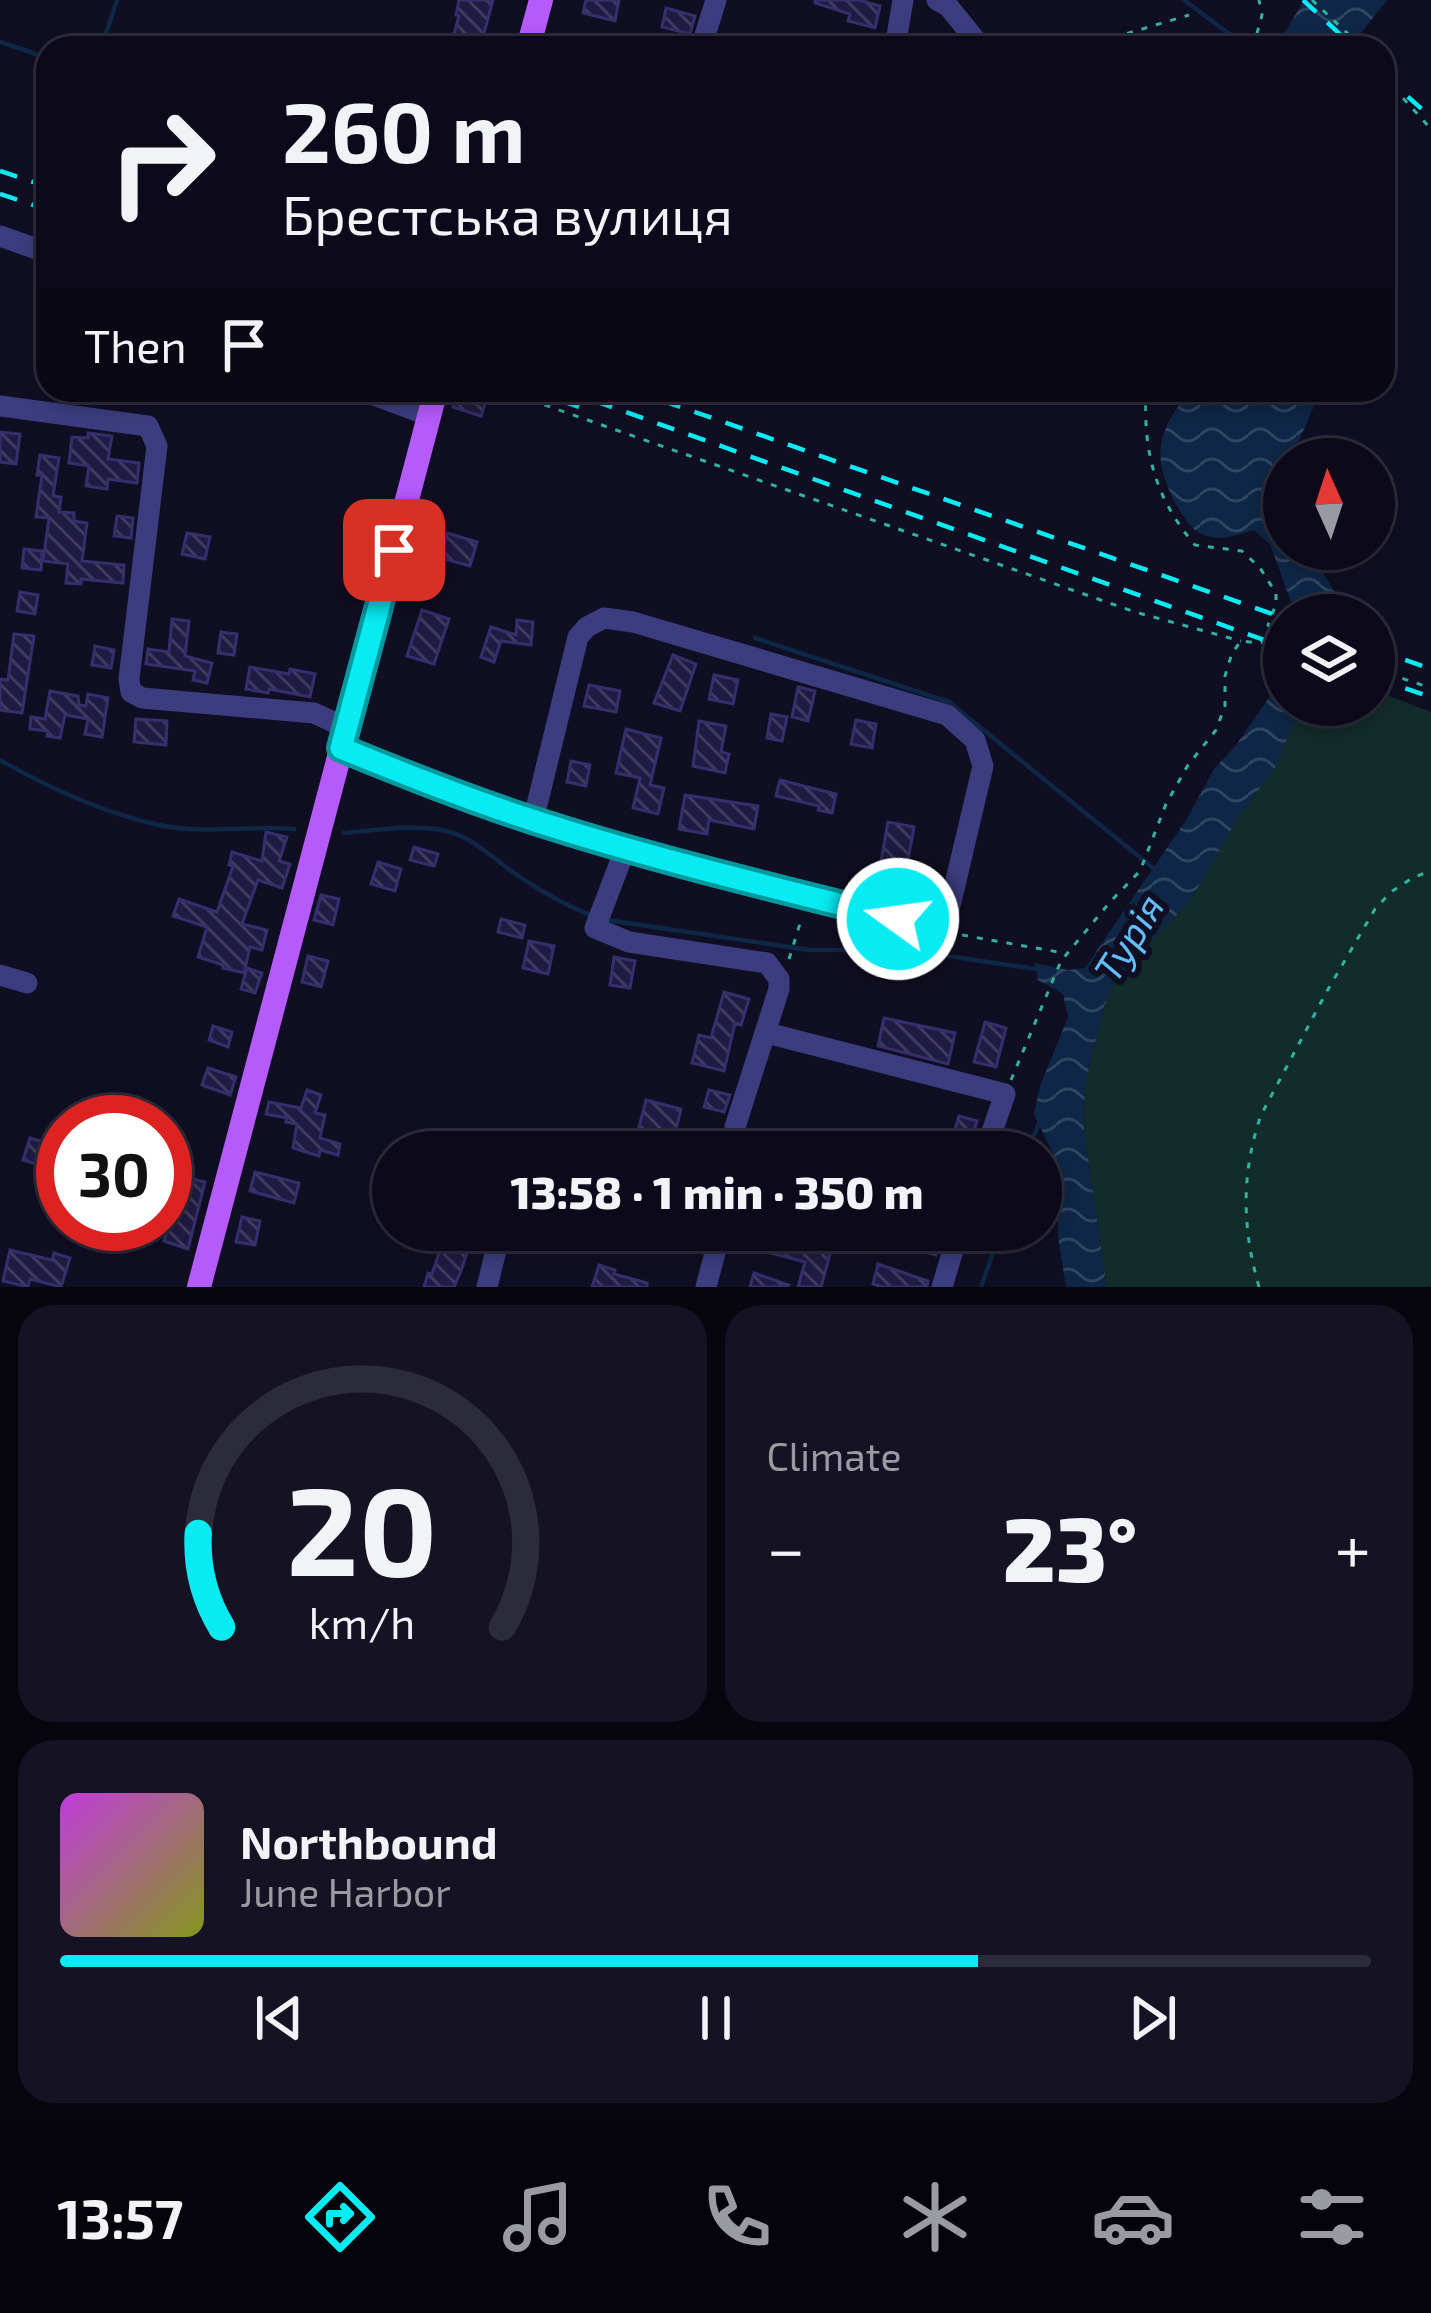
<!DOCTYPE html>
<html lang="en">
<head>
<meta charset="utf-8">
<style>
	:root { --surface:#0c0a1a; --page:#151323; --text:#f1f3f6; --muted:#9a9aa2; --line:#2c2b39; --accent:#08ebf3 }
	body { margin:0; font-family:"Exo 2",sans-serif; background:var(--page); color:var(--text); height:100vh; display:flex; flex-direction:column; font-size:45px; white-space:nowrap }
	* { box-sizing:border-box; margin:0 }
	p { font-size:39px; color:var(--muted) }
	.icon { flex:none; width:66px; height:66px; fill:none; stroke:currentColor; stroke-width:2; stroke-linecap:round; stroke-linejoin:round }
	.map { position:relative; height:1287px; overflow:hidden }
	.drawer { display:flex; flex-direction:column; gap:18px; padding:18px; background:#07060e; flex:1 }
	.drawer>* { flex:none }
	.banner { position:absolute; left:36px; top:36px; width:1359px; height:366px; border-radius:36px; box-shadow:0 6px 18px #0003,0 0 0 3px var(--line); background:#0c0a1a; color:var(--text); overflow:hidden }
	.needle { width:78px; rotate:357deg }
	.fabs { position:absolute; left:1263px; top:438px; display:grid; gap:24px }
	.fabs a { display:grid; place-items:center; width:132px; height:132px; border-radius:50%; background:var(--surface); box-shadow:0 6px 18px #0003,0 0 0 3px var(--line); font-size:60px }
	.speed { position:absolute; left:36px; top:1095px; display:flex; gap:24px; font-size:60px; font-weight:700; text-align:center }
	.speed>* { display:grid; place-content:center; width:156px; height:156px; border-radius:50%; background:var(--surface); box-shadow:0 6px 18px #0003,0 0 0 3px var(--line); line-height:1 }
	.speed .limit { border:18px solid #d22; background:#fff; color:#111 }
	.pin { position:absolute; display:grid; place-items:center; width:102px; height:102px; color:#fff; margin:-51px; border-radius:24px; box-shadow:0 6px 18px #0006 }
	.me { position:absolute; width:132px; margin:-66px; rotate:284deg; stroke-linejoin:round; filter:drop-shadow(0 0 9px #0008) }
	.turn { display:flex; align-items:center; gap:42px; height:252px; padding:0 48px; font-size:54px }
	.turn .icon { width:156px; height:156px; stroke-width:2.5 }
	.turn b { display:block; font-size:84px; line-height:102px }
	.then { display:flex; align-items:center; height:114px; padding:0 48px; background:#0003; gap:24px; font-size:45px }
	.big { font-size:90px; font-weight:800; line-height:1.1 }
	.drawer .widget { flex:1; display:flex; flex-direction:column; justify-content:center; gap:18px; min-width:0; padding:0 42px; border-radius:36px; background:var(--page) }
	.drawer .dial { align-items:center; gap:0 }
	.dial svg { height:312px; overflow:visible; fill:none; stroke:var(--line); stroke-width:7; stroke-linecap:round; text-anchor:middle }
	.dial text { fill:var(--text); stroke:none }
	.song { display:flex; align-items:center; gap:36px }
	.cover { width:144px; height:144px; border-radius:18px; background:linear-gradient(135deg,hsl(290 70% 55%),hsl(70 70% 35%)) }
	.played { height:12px; border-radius:6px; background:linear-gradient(90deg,var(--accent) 70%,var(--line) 70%) }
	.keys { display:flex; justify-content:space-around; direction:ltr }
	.heat { display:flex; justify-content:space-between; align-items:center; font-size:66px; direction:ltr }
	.drawer .tiles { flex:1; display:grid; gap:18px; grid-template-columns:1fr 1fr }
	.widget:last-child { grid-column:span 2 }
	.trip { position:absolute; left:372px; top:1131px; width:690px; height:120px; border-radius:60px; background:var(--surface); box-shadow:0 6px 18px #0003,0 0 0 3px var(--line); font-weight:800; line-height:120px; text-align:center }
	.menu { display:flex; height:192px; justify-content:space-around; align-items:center; background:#05040a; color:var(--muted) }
	.menu .icon { width:84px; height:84px }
	.menu .on { color:var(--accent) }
	.menu b { font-size:54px; color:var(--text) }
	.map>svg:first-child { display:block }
	.grass { fill:#122c29 }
	.water { fill:url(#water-waves) }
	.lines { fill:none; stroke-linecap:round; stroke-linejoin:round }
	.stream { stroke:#0e2746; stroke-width:4.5 }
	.building { fill:url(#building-back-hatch); stroke:#362e6d; stroke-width:3 }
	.path { stroke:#32b0a0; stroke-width:3; stroke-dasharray:6 9; stroke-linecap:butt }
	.minor { stroke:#3b3d7f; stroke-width:21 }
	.major { stroke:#b45bfa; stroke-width:24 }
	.rail { stroke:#08ebf3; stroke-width:4.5; stroke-dasharray:18 15; stroke-linecap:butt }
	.route-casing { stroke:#05999e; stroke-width:30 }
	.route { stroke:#08ebf3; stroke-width:21 }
	.labels { text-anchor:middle; stroke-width:12; stroke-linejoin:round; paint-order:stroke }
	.water-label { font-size:39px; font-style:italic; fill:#62befa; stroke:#100e22 }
</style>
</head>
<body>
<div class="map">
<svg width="1431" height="1287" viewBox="0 0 1431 1287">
	<defs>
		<pattern id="water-waves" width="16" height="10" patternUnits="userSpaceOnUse" patternTransform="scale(3)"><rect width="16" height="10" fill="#0e2746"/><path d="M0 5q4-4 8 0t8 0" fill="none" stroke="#304562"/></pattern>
		<pattern id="building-back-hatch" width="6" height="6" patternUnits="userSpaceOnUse" patternTransform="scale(3)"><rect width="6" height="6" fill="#201b42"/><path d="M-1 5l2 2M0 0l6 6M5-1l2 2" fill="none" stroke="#403b5e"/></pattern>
	</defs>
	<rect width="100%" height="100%" fill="#100e22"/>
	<path class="grass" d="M1374,690L1431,712V1287H1107L1084,1130L1085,1084L1105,1005L1117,977L1190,901L1240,815L1275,768L1301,705H1374Z"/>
	<path class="water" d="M1304,0H1387L1349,48H1276Z
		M1191,390H1317L1314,406L1291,459H1284V476L1280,484L1284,489V549H1318L1316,562L1349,615H1296L1270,544L1254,530C1239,534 1223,541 1207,536C1193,532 1188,523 1180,511C1151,463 1154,433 1191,390Z
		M1284,676V705H1301L1275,768L1240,815L1190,901L1117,977L1105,1005L1085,1084L1084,1130L1107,1287H1066L1058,1237L1056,1160L1034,1114L1040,1086L1068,1017L1063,994L1038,980L1035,963L1068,970L1085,968L1188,817L1214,769L1236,745Z"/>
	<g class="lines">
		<path class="stream" d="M1184,0L1248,48
			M0,42L48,58
			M101,48L117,0
			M755,638L949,702L1158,872
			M0,760C49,788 108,815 164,826C206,834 251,825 294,829
			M344,833C378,830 413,824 446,831C468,836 485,851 502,864C527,883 561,904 591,915
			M607,920L809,950H908L1042,970
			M1027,1152L1041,1119
			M981,1287L1001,1230"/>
	</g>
	<path class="building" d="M459,0H493L480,48H450L459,16L456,15Z
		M586,0H619L615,21L583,13Z
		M815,0H859L880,6L875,28L848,21L850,14L815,3Z
		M666,8L695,16L690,34L662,27Z
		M788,35L821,45V48H785Z
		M458,392L486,401L481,416L453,407Z
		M0,432L20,434L16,464L0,462Z
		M88,433L112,436L108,459L139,463L137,483L108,479L107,489L86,486L89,466L69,463L72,437L88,438Z
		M40,455L59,458L53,496L61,497L59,512L74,513V521L87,523L82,561L124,565L123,583L81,579V584L66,583L68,564L43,561L49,518L36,517L42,475H37Z
		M117,516L133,518L131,538L114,536Z
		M187,533L210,537L205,559L182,554Z
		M447,533L477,542L470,566L440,558Z
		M420,543L436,547L430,575L414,572Z
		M24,549L42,551L41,570L22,568Z
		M20,592L38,595L35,614L17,611Z
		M422,610L449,619L434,664L407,656Z
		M172,619L189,621L185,656L212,663L207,683L193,680L195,671L146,664L148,649L169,652Z
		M517,620L533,622L531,645L501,641L494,662L481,657L491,627L516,635Z
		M221,632L237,634L234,655L218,653Z
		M14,634L34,636L22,713L0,710V679L8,680Z
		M95,646L114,650L111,668L92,665Z
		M673,655L696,664L680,711L654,703Z
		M250,667L289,674L290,669L315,674L310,697L269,689L268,693L246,689Z
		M714,675L738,680L733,704L709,699Z
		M589,685L620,691L616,712L584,706Z
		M798,687L815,691L808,721L792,717Z
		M50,691L78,696L79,705L86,706L88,694L108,698L102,737L85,734L88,719L65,715L60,738L47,736L48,731L30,729L31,717L45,719Z
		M771,714L787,717L782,741L767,738Z
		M136,719L167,721L166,745L134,742Z
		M856,720L876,724L872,748L851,744Z
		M699,721L726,726L721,752L729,754L725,773L693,766Z
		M626,729L661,738L650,785L664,788L658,814L633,808L640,778L616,773Z
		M571,761L590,765L586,786L567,782Z
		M780,780L836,794L832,813L818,810L819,806L776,796Z
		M685,795L758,806L754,829L709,820L707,834L679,829Z
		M888,822L914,827L907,866L881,861Z
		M266,832L287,837L279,861L290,864L282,888L258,880L242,924L267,930L262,950L250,947L244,973L223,968V965L198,957L207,927L173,916L179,899L217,912L233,866L229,865L232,852L262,861Z
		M414,847L438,854L434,866L410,860Z
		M378,862L401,869L395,891L371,884Z
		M321,895L339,899L333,925L314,920Z
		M501,919L525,925L522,938L498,932Z
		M529,941L554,946L548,974L523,968Z
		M308,956L328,961L321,987L302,982Z
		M614,957L635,961L630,988L610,985Z
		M247,968L262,973L255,993L241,989Z
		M724,992L749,999L741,1025L735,1023L724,1071L692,1063L699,1035L711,1038Z
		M884,1018L955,1033L948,1064L878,1046Z
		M985,1022L1006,1028L996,1067L974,1062Z
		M213,1026L232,1032L228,1047L209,1040Z
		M208,1068L236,1077L230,1095L202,1085Z
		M307,1090L321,1095L315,1113L325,1115L320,1138L340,1144L338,1155L320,1150L319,1156L293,1148L297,1124L286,1122L287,1118L266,1114L269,1102L301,1108Z
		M709,1090L730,1095L724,1112L704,1107Z
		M646,1100L681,1109L674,1138L711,1149L710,1152H669L672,1144L637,1135Z
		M959,1116L977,1121L968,1152H948Z
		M30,1138L49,1144L43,1166L23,1160Z
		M476,1139L511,1149V1152H472Z
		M255,1172L299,1183L294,1203L250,1191Z
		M177,1175L205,1182L188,1249L164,1241L174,1210L169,1209Z
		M242,1217L260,1221L255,1245L236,1242Z
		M915,1230L942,1234L936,1255L910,1247Z
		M768,1231L832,1247L821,1287H798L805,1262L763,1251Z
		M446,1232L471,1241L461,1271L454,1287H424L428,1273L432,1274Z
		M10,1250L52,1260L54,1253L70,1258L61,1287L30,1279L28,1287L3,1281Z
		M878,1264L928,1281L927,1287H883L873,1284Z
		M599,1265L615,1270L614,1274L647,1283V1287H592Z
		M754,1273L789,1285L788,1287H750Z"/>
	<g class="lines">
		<path class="path" d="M1312,0L1363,48
			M1101,48L1122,35L1189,15
			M1253,48L1262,15L1259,0
			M1383,76L1431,129
			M502,390L1135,612L1241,641
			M1146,390C1143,452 1155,498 1195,545L1242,551L1260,568L1276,593V604L1268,625L1276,635
			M1374,669L1431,688
			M962,935L1064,953
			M789,959L802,917
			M1011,1080L1061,961L1110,902L1140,871L1166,804L1188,765L1216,730L1225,706V676L1232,653L1241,641L1259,643L1279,637L1284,639
			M1259,1287C1242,1228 1241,1173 1261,1115L1327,991L1375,909L1391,892L1414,877L1431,871"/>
		<path class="minor" d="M937,0L948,6L982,48
			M701,48L716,0
			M895,48L903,0
			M0,236L48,253
			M360,390L430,416
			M0,406L148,426L157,446L129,679L131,692L142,698L314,713L346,728
			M342,748C404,773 465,798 529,819C665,864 805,895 944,931L983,766L975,740L947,715L633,622L604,618L587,627L578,637L533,821
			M626,847L595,928L629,942L767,963L779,979V989L735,1127L737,1152
			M0,975L27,983
			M767,1033L1005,1094L985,1152
			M487,1287L501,1230
			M706,1287L721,1230
			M942,1287L959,1230"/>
		<path class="major" d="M528,48L541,0
			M199,1287L436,390"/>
		<path class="rail" d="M1303,0L1355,48
			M1383,75L1431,117
			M0,171L48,187
			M0,194L48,210
			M531,390L579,407
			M564,390L1284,647
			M632,390L1284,618
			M1374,649L1431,669
			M1374,678L1431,697"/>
	</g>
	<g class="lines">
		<g class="route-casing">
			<path id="route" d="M394,550L341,748C404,774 467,799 532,820C652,859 776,888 898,919"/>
		</g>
		<use href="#route" class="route"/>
	</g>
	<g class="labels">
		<g class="water-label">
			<text transform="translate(1129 938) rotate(-58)" y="14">Турія</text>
		</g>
	</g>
</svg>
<div class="fabs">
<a><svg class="needle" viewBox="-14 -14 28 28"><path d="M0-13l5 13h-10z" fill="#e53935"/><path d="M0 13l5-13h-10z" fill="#9a9aa2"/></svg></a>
<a><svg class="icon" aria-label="layers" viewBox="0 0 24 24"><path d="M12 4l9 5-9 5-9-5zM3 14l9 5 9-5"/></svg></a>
</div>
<div class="speed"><div class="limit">30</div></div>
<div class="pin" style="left:394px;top:550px;background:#d93025"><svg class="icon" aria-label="arrive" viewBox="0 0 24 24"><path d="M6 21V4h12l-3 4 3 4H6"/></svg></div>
<svg class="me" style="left:898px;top:919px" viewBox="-20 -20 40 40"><circle r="17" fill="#08ebf3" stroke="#fff" stroke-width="3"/><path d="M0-11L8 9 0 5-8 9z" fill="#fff"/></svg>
<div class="trip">13:58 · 1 min · 350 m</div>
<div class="banner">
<div class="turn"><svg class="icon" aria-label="right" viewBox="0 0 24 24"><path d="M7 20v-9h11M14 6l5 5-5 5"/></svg><div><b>260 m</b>Брестська вулиця</div></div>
<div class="then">Then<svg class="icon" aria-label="arrive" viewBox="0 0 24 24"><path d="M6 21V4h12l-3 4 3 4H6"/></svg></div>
</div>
</div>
<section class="drawer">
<div class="tiles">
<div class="widget dial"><svg viewBox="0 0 100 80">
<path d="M14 69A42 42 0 1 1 86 69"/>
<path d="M14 69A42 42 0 0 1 8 45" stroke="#08ebf3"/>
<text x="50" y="56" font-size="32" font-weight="700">20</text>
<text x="50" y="72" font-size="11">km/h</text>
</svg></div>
<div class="widget"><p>Climate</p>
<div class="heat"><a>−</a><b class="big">23°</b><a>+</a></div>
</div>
<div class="widget">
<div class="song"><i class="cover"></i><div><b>Northbound</b><p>June Harbor</p></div></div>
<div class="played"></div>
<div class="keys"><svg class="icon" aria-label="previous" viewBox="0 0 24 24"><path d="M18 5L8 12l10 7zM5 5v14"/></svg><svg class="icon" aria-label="pause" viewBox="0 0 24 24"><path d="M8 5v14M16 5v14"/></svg><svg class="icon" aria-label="next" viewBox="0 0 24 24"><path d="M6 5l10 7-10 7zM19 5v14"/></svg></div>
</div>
</div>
</section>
<nav class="menu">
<b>13:57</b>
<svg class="icon on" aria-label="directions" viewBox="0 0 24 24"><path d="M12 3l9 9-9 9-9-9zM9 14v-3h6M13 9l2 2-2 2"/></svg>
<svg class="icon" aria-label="music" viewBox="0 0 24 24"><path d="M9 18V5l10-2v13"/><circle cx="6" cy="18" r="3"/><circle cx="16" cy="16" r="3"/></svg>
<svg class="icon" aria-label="phone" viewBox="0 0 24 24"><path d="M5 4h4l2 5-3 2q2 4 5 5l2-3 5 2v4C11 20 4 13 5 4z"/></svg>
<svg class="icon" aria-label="climate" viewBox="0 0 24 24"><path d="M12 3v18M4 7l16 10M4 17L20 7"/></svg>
<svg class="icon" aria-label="car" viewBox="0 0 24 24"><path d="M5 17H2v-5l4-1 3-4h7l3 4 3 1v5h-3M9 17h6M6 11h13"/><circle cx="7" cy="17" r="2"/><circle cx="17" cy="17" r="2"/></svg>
<svg class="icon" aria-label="filters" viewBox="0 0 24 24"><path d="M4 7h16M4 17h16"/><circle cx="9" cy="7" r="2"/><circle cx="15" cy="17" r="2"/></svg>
</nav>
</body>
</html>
